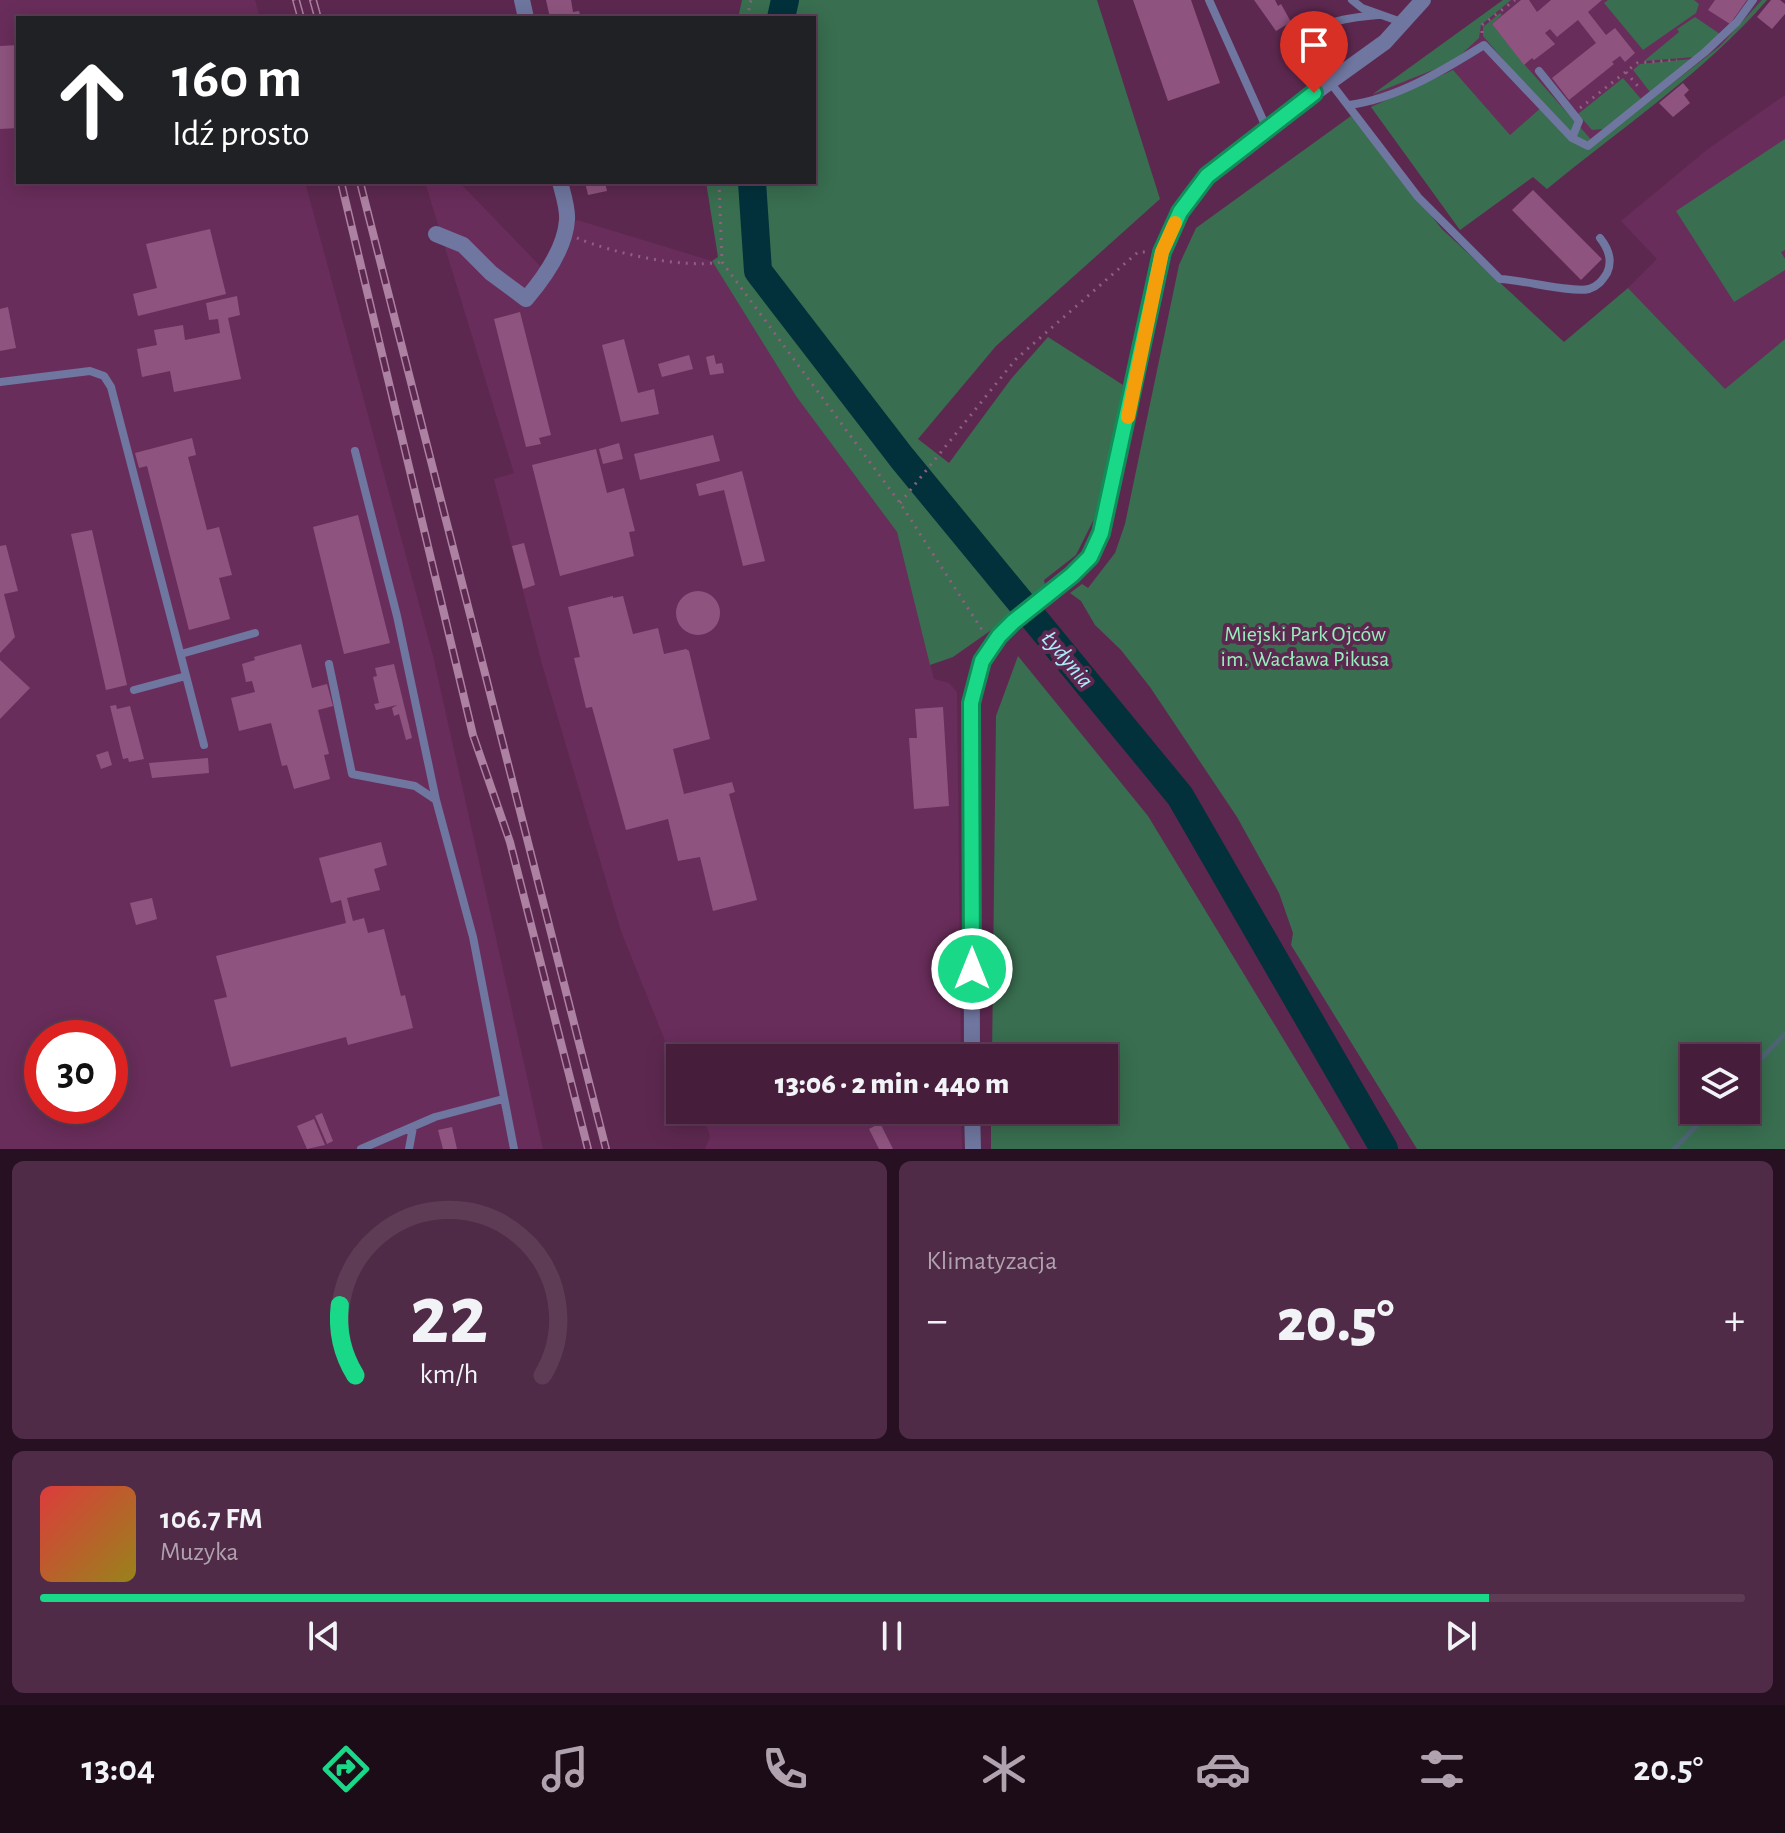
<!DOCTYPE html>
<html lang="pl">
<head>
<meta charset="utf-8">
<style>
	:root { --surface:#461e3c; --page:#502b47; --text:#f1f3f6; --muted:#b0a2af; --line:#5e3c56; --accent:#19d989 }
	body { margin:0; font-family:"Alegreya Sans",sans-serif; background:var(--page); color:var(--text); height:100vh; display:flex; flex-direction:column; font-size:30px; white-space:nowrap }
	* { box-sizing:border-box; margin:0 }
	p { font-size:26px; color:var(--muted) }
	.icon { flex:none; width:44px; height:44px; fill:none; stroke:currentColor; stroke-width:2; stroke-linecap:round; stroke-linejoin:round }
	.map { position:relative; height:1149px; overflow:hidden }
	.details { display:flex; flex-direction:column; gap:12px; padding:12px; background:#261021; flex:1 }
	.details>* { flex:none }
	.hud { position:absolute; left:16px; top:16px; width:800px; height:168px; border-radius:0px; box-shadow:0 4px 20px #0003,0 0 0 2px var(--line); background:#202124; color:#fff; overflow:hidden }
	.tools { position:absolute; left:1680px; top:1044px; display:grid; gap:16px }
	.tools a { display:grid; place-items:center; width:80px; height:80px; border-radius:0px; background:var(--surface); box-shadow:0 4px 20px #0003,0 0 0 2px var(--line); font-size:40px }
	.speed { position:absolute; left:24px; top:1020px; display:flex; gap:16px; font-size:40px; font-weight:700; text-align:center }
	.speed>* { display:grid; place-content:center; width:104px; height:104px; border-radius:50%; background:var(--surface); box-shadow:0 4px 20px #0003,0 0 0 2px var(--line); line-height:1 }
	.speed .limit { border:12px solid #d22; background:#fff; color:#111 }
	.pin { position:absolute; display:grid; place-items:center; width:68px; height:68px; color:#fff; margin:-82px -34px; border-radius:50% 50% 50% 0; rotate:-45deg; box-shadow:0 0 8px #0007 }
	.pin .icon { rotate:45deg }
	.me { position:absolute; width:88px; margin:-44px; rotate:0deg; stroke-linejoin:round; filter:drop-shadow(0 0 6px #0008) }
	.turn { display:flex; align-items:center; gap:28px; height:168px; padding:0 24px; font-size:36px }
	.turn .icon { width:104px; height:104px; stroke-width:2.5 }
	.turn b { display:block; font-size:56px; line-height:68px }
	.big { font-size:60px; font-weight:800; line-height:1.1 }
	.details .card { flex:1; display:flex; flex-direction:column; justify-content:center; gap:12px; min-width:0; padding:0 28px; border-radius:12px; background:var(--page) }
	.details .dial { align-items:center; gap:0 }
	.dial svg { height:208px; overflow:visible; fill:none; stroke:var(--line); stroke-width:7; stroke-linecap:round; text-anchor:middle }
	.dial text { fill:var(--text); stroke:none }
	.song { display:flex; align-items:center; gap:24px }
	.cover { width:96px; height:96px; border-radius:12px; background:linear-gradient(135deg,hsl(0 70% 55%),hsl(50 70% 35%)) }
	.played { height:8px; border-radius:4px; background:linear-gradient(90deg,var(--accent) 85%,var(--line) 85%) }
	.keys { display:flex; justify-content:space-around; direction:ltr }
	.heat { display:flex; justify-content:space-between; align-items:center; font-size:44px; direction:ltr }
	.details .tiles { flex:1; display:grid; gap:12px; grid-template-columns:1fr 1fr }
	.card:last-child { grid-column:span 2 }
	.trip { position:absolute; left:666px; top:1044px; width:452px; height:80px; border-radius:0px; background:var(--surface); box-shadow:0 4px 20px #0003,0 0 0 2px var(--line); font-weight:800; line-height:80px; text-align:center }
	.dock { display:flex; height:128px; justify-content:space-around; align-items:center; background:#1c0c18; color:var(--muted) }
	.dock .icon { width:56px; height:56px }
	.dock .on { color:var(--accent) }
	.dock b { font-size:36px; color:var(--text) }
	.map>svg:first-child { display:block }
	.built { fill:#692d5b; fill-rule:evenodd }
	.green { fill:#396e50; fill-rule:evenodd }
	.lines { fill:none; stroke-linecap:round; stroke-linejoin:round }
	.stream { stroke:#4d6472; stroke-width:5 }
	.river { stroke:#02313b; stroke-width:28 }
	.building { fill:#8e547f }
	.path { stroke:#8e5f81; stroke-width:3; stroke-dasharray:2 6; stroke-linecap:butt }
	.lane { stroke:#6f769f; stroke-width:8 }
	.street { stroke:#6f769f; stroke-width:16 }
	.rail-casing { stroke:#ad81a1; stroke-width:8 }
	.rail { stroke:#5d2850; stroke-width:5; stroke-dasharray:15; stroke-linecap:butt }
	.route-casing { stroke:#108d59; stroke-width:20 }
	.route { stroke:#19d989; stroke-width:14 }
	.slow { stroke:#f59e0b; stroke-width:14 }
	.labels { text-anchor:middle; stroke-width:8; stroke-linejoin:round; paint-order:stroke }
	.park-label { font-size:22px; fill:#95efbb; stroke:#5d2850 }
	.water-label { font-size:24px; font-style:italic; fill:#acebfd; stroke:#5d2850 }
</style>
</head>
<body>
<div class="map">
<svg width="1785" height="1149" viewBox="0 0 1785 1149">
	<rect width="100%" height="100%" fill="#5d2850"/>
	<path class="built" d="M0,0H255L260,18H18V182H305L433,656L543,1149H0ZM42,1038H110V1106H42Z
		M1503,0H1767L1747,23L1710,57L1547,189L1533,177L1460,230L1371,107L1373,94Z
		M1785,95V339L1725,390L1628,288L1657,259L1621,221L1708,149Z
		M425,182H459L541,267L577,220L712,261L795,393L897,532L934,679L949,683L957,692L961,1058H680V1078L621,931L542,664L494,479L514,473Z
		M695,1110H961L962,1149H705L710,1137L703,1114Z"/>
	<path class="green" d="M742,0H1097L1160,199L996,346L918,439L949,463L1011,379L1048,337L1123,385L1099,509L1076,555L1044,580L1047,595L1007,619L953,657L930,665L897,532L796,396L712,261L718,257L706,182H814V18H738Z
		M1503,0H1511L1481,25L1479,38L1453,62L1373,94Z
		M1608,0H1694L1699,4L1696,13L1643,50L1604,3Z
		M1762,0H1767C1706,71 1619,130 1547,189L1533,177L1460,230L1371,107L1453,70L1510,135L1543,106L1483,36V27L1500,13L1502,15L1492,24L1524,64L1595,144L1720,46Z
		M1695,17L1720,34L1695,57L1644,61L1679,32L1677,29Z
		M1691,59L1650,92L1633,70L1640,64Z
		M1623,78L1641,99L1603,129L1592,130L1578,114Z
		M1351,116L1442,229L1564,342L1628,288L1725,389L1785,339V1149H1417L1291,945L1293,933L1279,893L1237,817L1150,687L1121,650L1095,625L1081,601L1070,593L1082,584L1088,588L1115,553L1125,524L1179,265L1196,228ZM1694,1058H1746V1110H1694Z
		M1785,139V250L1781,252L1785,259V270L1734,302L1676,211Z
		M1018,656L1148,816L1350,1149H991V1110H1104V1058H992L996,716Z"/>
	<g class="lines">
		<path class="stream" d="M1746,1074L1785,1034
			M1674,1149L1712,1110"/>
		<path class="river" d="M781,18L785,0
			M752,182L758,271L902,458L1180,796L1384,1149"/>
	</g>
	<path class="building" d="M546,0H571L573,12L579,11L581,18H550Z
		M1133,0H1191L1220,83L1168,101Z
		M1254,0H1275L1278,6L1281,4L1291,22L1276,31Z
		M1521,0H1529L1537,12L1551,0H1602L1588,12L1606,35L1615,28L1635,53L1625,62L1620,56L1612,62L1614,64L1569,100L1552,78L1596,43L1578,20L1557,37L1550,29L1545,33L1555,44L1534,60L1532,58L1524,65L1492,24Z
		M1715,0H1747L1730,24L1708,10Z
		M1771,0H1780L1785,4V14L1772,29L1757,17Z
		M18,45V128L0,129V46Z
		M1683,83L1689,90L1684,95L1690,103L1673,117L1659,103Z
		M585,182H605L607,191L588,195Z
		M1533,190L1602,259L1581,280L1512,210Z
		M210,229L226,294L138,316L133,294L157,288L146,244Z
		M237,296L240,315L228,318L241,379L174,392L170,371L142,377L137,349L157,345L154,330L183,325L185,340L220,333L218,319L209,320L206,303Z
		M8,307L16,348L0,351V309Z
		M520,312L551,435L539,438L541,444L526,447L494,319Z
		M624,339L638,393L654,389L659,414L621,422L602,345Z
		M689,355L693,369L662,377L658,364Z
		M714,355L716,364L722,363L724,373L710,375L706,357Z
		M713,435L720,461L640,480L634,454Z
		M192,438L196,455L188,457L207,530L219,527L232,575L219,578L230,619L189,630L147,466L139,468L135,453Z
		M619,443L623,459L603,464L599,449Z
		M596,449L607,493L624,488L635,531L629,532L634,556L560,576L532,465Z
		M742,471L765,561L743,566L724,490L699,496L696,484Z
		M358,515L390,643L344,654L313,527Z
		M92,530L127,685L106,690L71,534Z
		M524,543L535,585L523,589L512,546Z
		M6,545L18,591L4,594L15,637L0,653V546Z
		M676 613a22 22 0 1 1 44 0a22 22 0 1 1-44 0Z
		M613,596V598L623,596L633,634L658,628L664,654L686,649L689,651L710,739L673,749L684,794L732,782L735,792L729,794L757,900L713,911L700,857L678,861L668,819L626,830L592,707L586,708L574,658L580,657L568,607Z
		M301,644L312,688L327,684L333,706L318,710L329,754L324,755L330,779L294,789L287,765L282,766L271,723L239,731L231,698L255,692L252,681L246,682L242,664L255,660L254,657Z
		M0,660L30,688L0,719Z
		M394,664L412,738L406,740L399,714L394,716L392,708L397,705L376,710L374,704L379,703L373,677L377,676L375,668Z
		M116,705L117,709L130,706L144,759L129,762L128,758L123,759L110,706Z
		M943,707L949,806L914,809L909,738H917L915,709Z
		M108,751L112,765L101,769L96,755Z
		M208,758L209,773L152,778L149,763Z
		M381,842L387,865L374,869L380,890L347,898L353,921L364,918L368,933L384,929L401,996L405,995L413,1028L348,1045L346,1037L231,1067L214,1000L227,997L216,956L346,923L341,900L331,903L319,858Z
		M152,898L157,919L136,925L130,903Z
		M322,1113L333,1141L327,1144L315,1116Z
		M314,1119L325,1145L307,1149L297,1126Z
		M880,1123L893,1149H879L869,1129Z
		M452,1127L457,1149H443L438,1130Z"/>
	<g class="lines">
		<path class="path" d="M747,18L751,0
			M1482,33V25L1515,0
			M1626,72L1641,90
			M1580,108L1637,63L1677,60
			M719,182L722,262L900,503L984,633
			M577,238C613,253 682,269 721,262
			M900,503L1016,359L1138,252H1147"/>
		<path class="lane" d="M1209,0L1267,129
			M1352,0L1362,8L1404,23
			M1539,71L1579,121L1572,138
			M1330,82L1418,197L1500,279C1523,280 1571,293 1589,289C1598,286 1602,281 1607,273C1613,260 1608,248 1600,238
			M1317,91C1311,80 1302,68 1302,56C1301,21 1355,17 1379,15
			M1349,105C1396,99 1444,70 1484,45L1572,138L1588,146L1705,52L1737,22L1753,0
			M0,382L90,371L104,376L111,387L204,745
			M355,451L397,616L436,800
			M181,654L255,633
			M329,664L352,774L415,786L436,800L473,937L514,1149
			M134,690L186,676
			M361,1149L435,1117L503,1099
			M409,1149L413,1127"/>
		<path class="street" d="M522,0L526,18
			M436,234L463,245L491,273L526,299C544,278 565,249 567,220C568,208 563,194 560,182
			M972,1058L971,703L982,661L999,636L1013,622L1072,575L1090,557L1101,533L1162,252L1180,212L1207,176L1317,91L1385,42L1423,0
			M972,1110L973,1149"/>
		<g class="rail-casing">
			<path id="rail" d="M296,0L301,18
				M313,0L318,18
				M341,182L473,735L510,842L588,1149
				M360,182L606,1149"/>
		</g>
		<use href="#rail" class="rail"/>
	</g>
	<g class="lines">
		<g class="route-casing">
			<path id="route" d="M972,969L971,703L982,661L999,636L1013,622L1072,575L1090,557L1101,533L1162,252L1180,212L1207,176L1314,93"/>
		</g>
		<use href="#route" class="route"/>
		<path class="slow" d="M1128,417L1162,252L1175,223"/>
	</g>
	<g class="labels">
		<g class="park-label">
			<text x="1305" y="641">Miejski Park Ojców<tspan x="1305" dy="25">im. Wacława Pikusa</tspan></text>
		</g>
		<g class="water-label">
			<text transform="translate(1068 659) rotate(50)" y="8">Łydynia</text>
		</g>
	</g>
</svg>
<div class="tools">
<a><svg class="icon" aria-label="layers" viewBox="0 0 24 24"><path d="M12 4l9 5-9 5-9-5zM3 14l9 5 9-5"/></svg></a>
</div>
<div class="speed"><div class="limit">30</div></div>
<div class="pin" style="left:1314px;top:93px;background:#d93025"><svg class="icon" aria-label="arrive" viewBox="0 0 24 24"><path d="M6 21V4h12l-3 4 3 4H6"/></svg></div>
<svg class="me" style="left:972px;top:969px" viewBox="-20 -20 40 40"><circle r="17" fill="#19d989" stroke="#fff" stroke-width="3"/><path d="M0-11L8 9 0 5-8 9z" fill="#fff"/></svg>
<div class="trip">13:06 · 2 min · 440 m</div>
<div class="hud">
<div class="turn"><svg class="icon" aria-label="ahead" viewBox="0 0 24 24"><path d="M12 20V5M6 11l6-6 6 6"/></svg><div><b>160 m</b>Idź prosto</div></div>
</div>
</div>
<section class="details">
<div class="tiles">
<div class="card dial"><svg viewBox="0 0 100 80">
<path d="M14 69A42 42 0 1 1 86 69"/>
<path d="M14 69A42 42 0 0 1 8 42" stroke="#19d989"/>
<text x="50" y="56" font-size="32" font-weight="700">22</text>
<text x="50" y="72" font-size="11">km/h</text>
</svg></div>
<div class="card"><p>Klimatyzacja</p>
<div class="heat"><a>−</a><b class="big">20.5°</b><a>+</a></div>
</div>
<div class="card">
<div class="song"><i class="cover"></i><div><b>106.7 FM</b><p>Muzyka</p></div></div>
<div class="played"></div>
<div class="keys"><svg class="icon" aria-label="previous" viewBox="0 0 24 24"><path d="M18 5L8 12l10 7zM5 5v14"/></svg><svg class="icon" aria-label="pause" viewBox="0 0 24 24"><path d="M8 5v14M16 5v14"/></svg><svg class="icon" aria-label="next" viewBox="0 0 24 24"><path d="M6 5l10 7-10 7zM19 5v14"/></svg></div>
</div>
</div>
</section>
<nav class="dock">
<b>13:04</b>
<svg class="icon on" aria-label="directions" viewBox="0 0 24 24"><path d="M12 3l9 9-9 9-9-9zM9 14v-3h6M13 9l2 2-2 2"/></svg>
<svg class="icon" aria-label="music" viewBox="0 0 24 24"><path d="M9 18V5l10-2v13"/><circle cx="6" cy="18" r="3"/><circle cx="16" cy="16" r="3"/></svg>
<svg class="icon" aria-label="phone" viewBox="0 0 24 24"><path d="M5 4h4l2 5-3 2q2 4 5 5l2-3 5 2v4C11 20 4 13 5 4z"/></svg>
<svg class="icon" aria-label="climate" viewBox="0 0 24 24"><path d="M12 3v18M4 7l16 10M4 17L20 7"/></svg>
<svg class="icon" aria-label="car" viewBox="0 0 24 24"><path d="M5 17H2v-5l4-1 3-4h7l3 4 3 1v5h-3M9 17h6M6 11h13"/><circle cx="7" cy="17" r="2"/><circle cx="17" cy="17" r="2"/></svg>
<svg class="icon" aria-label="filters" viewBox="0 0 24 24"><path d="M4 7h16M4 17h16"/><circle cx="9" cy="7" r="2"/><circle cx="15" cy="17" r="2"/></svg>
<b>20.5°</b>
</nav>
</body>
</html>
